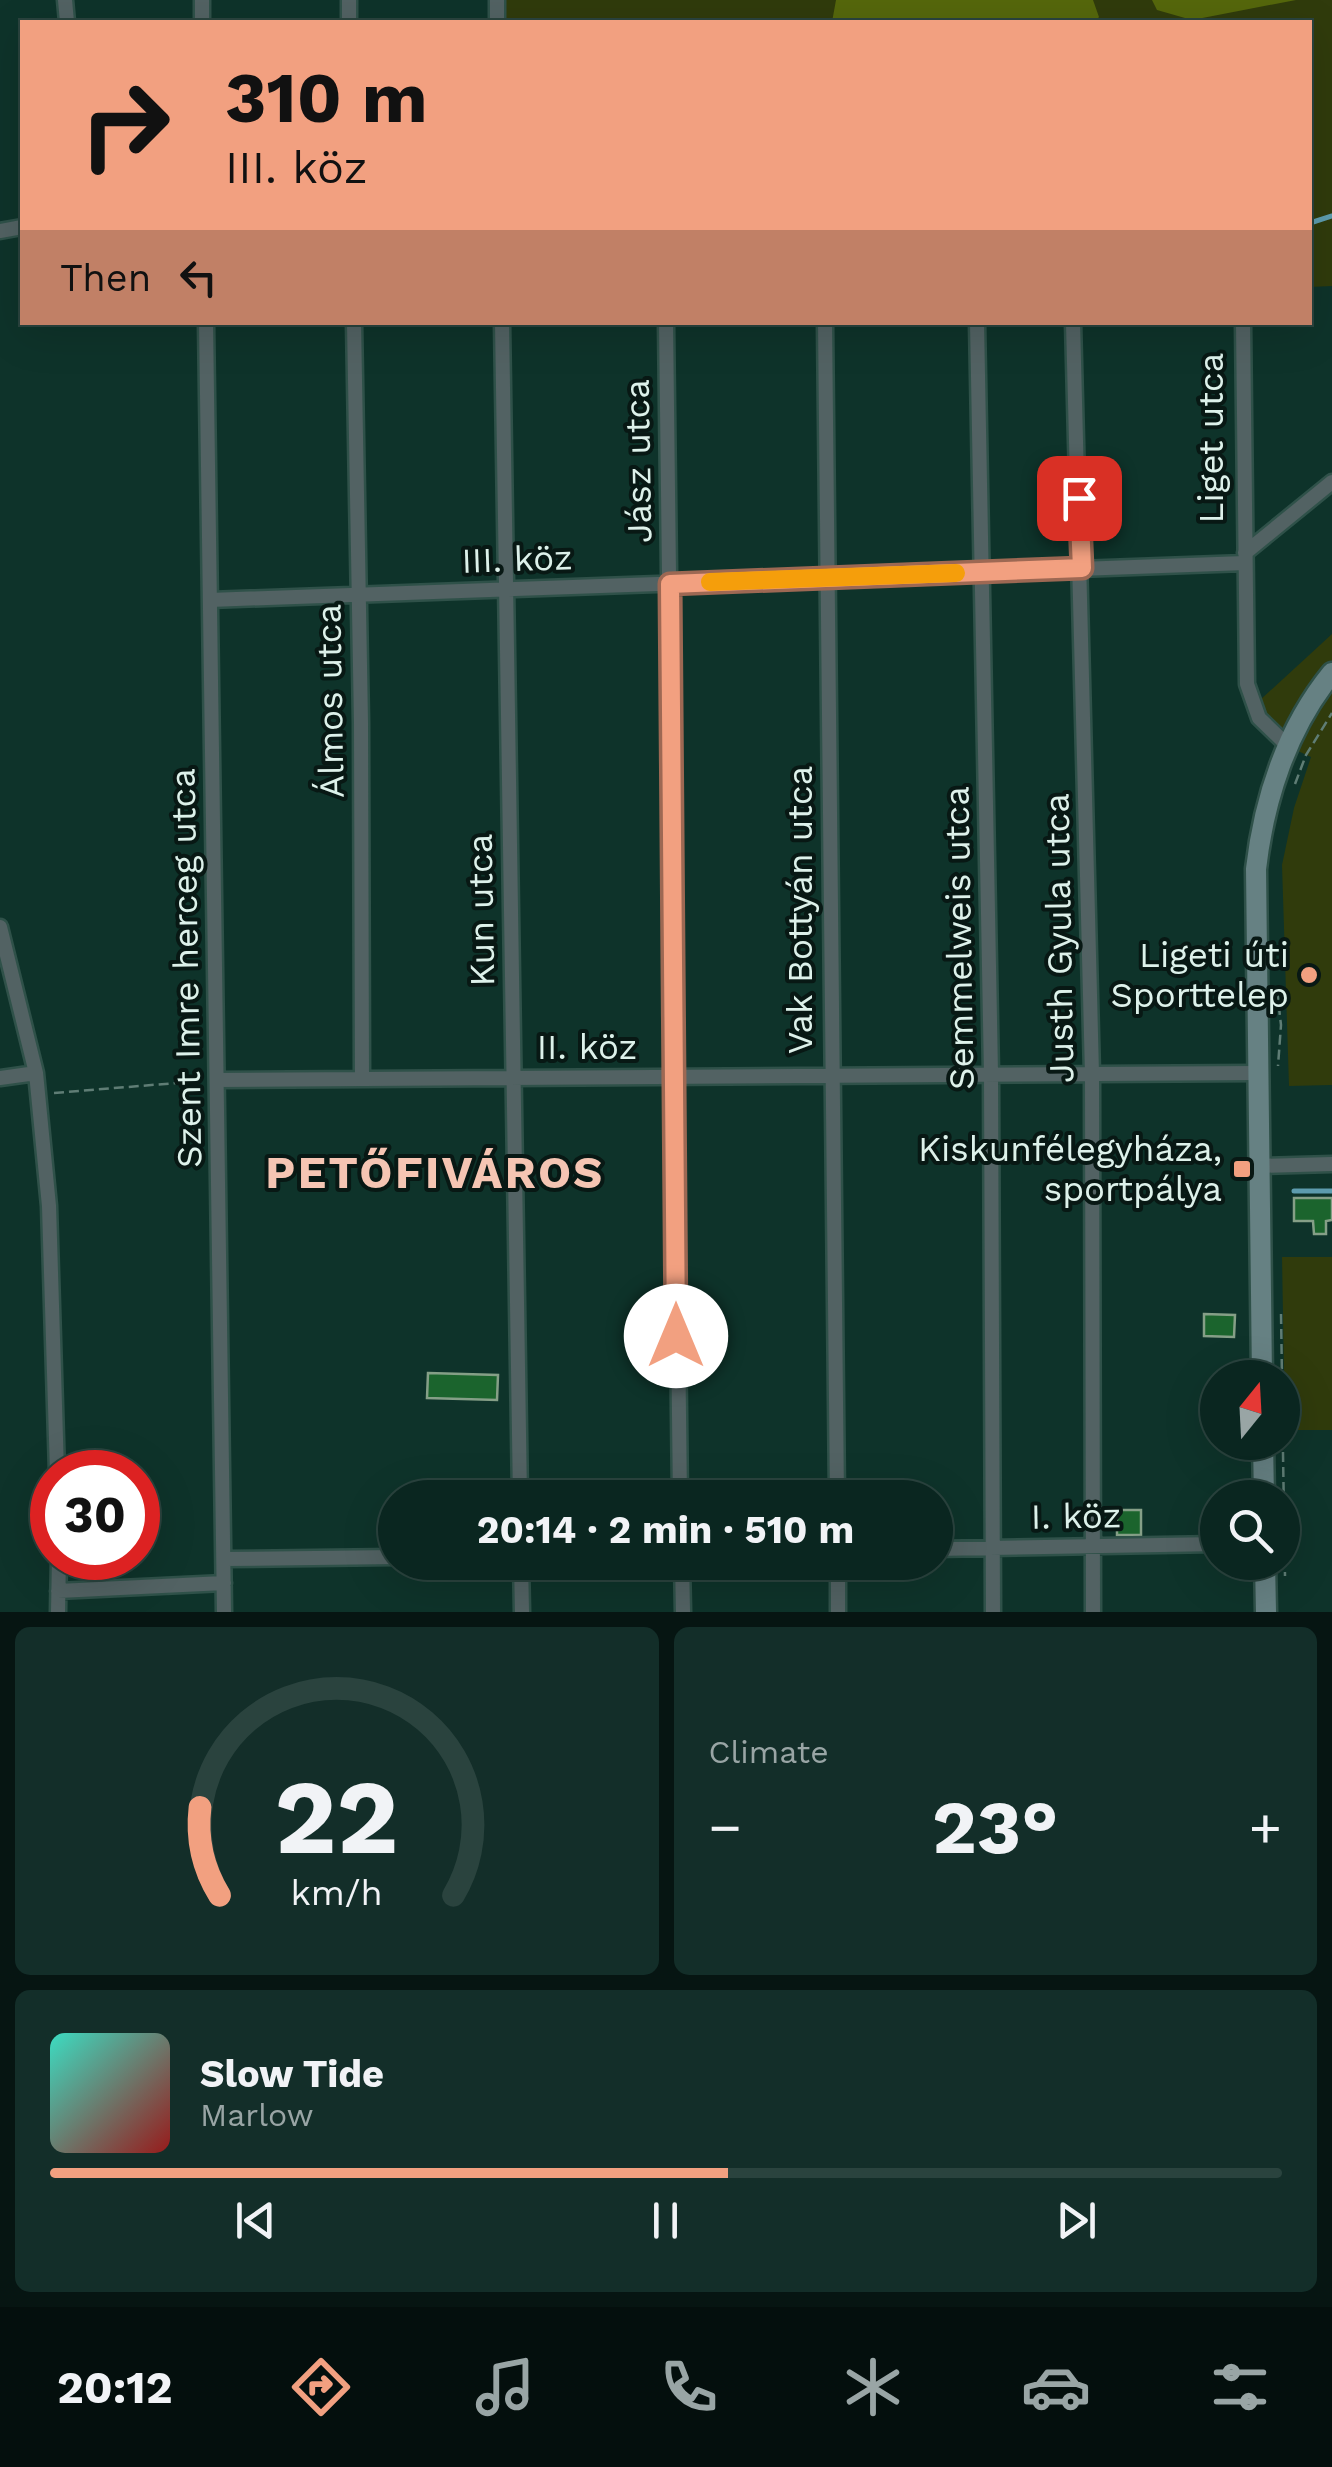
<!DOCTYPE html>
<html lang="en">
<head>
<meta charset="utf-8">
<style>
	:root { --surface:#0a2620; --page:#132e29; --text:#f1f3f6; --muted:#99a5a5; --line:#2a433e; --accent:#f2a080 }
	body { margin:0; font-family:"Work Sans",sans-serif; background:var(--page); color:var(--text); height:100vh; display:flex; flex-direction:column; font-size:38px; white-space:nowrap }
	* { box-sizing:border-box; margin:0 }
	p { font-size:32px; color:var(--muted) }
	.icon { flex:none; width:55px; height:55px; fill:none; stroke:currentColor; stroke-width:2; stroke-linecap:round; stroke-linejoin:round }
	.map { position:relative; height:1612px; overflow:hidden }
	.side { display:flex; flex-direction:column; gap:15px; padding:15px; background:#061512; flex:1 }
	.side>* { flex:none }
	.guide { position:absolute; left:20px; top:20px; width:1292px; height:305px; border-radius:0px; box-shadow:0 10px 40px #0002,0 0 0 2px var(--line); background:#f2a080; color:#111; overflow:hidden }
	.needle { width:65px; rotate:18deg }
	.fabs { position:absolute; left:1200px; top:1360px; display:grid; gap:20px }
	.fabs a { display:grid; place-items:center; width:100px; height:100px; border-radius:50%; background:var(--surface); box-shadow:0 10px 40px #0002,0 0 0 2px var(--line); font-size:50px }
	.speed { position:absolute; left:30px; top:1450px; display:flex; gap:20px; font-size:50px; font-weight:700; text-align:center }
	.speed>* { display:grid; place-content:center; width:130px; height:130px; border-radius:50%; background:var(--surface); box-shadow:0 10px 40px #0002,0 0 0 2px var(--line); line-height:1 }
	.speed .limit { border:15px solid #d22; background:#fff; color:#111 }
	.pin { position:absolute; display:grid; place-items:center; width:85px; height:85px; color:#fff; margin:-42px; border-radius:20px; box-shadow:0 5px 15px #0006 }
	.me { position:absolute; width:110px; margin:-55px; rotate:0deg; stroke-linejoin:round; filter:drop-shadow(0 0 8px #0008) }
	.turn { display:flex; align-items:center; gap:35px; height:210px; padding:0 40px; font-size:45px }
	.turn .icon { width:130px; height:130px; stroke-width:2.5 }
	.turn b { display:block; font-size:70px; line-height:85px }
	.then { display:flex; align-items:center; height:95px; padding:0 40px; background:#0003; gap:20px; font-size:38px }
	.big { font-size:75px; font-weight:700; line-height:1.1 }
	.side .widget { flex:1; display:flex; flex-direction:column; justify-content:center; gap:15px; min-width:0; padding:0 35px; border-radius:15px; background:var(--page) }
	.side .dial { align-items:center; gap:0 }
	.dial svg { height:260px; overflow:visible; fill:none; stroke:var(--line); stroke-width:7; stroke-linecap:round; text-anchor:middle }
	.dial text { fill:var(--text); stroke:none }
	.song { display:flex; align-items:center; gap:30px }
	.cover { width:120px; height:120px; border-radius:15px; background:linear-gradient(135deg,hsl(170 70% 55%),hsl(0 70% 35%)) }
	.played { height:10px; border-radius:5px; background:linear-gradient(90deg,var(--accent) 55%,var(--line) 55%) }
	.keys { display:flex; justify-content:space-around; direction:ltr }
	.heat { display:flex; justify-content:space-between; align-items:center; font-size:55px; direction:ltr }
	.side .tiles { flex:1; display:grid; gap:15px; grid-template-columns:1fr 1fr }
	.widget:last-child { grid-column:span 2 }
	.trip { position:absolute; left:378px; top:1480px; width:575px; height:100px; border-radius:50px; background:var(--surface); box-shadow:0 10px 40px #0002,0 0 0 2px var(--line); font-weight:700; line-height:100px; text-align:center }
	.tabs { display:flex; height:160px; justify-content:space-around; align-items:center; background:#040f0d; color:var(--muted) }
	.tabs .icon { width:70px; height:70px }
	.tabs .selected { color:var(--accent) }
	.tabs b { font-size:45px; color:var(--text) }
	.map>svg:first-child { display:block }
	.green { fill:#303b0c }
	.forest { fill:#55670c }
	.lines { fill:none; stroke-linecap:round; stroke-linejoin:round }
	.stream { stroke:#5d9cae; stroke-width:5 }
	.building { fill:#1b642d; stroke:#859f87; stroke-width:2.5 }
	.minor-casing { stroke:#2f5149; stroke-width:19 }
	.secondary-casing { stroke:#2f5149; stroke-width:25 }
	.path { stroke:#5f7d75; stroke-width:2.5; stroke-dasharray:10 5; stroke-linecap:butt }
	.minor { stroke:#526263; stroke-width:14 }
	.secondary { stroke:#668183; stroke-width:20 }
	.route-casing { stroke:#9d6853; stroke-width:25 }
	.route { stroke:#f2a080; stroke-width:18 }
	.slow { stroke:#f59e0b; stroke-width:18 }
	.poi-dot { fill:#f2a080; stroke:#081814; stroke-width:4 }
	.labels { text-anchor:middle; stroke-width:8; stroke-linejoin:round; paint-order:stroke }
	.street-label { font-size:35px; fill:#ddf1ea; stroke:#081814 }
	.poi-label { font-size:35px; fill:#ddf1ea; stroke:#081814; text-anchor:end }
	.district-label { font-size:45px; font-weight:bold; letter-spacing:2.5px; fill:#f5c5b3; stroke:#081814 }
</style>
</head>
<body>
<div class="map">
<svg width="1332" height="1612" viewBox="0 0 1332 1612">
	<rect width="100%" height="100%" fill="#0e332a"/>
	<path class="green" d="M499,0H1332V286L1310,287V22H500Z
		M1332,634V1085L1289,1086L1282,865L1294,808L1311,757L1287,746L1247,712Z
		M1282,1257H1332V1430H1285Z"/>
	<path class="forest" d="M836,0H1093L1099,17L1095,22H832Z
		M1152,0H1296L1192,20L1157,10Z"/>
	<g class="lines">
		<path class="stream" d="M1310,223L1332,216
			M1294,1191H1332"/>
	</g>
	<path class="building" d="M1294,1198H1332V1220L1326,1221V1234H1314L1313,1221H1294Z
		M1204,1314L1235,1315L1234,1337L1204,1336Z
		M428,1373L498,1375L497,1400L427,1398Z
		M1117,1510H1141V1535H1117Z"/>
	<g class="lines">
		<g class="minor-casing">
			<path id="minor" d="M65,0L67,22
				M202,0V22
				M349,0V22
				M497,0V22
				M0,231L22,227
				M206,322L224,1612
				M354,322L361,723L362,1079
				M502,322L520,1498
				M666,322L680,1498
				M825,322L837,1498
				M977,322L991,1074L993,1612
				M1073,322L1092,1074L1093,1612
				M1243,322L1247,684L1259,718L1288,746
				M1245,553L1332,482
				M210,600L1245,563
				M0,927L36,1073L49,1206L57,1472
				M0,1078L36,1073
				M217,1080L1257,1073
				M1258,1166L1332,1164
				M935,1549L1218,1544
				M224,1559L395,1557
				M521,1562L522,1612
				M682,1562L683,1612
				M838,1562V1612
				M58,1591L224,1583
				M58,1612L59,1558"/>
		</g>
		<g class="secondary-casing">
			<path id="secondary" d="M1262,1378L1256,869C1264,799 1287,728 1332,673
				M1263,1442L1264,1498
				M1265,1562L1266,1612"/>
		</g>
		<path class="path" d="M1295,784L1306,755L1332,713
			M1277,990L1281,1025L1278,1066
			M54,1093L201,1081
			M1281,1314L1282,1378
			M1282,1392L1285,1576"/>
		<use href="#minor" class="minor"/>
		<use href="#secondary" class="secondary"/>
	</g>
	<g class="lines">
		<g class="route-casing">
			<path id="route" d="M676,1336L670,584L1082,568L1079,498"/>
		</g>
		<use href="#route" class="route"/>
		<path class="slow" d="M710,582L956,573"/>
	</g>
	<g class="poi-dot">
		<circle cx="1309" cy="975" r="10"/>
		<rect x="1232" y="1159" width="20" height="20" rx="5"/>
	</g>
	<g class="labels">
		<g class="street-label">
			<text transform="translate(1211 438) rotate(-90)" y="12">Liget utca</text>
			<text transform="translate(638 461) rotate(-91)" y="12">Jász utca</text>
			<text transform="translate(517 559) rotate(-2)" y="12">III. köz</text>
			<text transform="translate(330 701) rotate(-91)" y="12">Álmos utca</text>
			<text transform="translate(481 910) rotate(-91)" y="12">Kun utca</text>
			<text transform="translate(800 910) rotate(-90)" y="12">Vak Bottyán utca</text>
			<text transform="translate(959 938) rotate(-91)" y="12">Semmelweis utca</text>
			<text transform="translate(1059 938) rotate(-91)" y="12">Justh Gyula utca</text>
			<text transform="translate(186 968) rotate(-91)" y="12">Szent Imre herceg utca</text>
			<text x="587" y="1059">II. köz</text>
			<text transform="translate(1076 1516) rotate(-1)" y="12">I. köz</text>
		</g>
		<g class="poi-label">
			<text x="1289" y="967">Ligeti úti<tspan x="1289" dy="40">Sporttelep</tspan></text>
			<text x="1222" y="1161">Kiskunfélegyháza,<tspan x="1222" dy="40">sportpálya</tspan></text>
		</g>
		<g class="district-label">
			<text x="435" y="1188">PETŐFIVÁROS</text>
		</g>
	</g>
</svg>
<div class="fabs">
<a><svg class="needle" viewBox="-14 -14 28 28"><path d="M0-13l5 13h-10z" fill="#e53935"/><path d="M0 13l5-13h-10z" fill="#99a5a5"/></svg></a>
<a><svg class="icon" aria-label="search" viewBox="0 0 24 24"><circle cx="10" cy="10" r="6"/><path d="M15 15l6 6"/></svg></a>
</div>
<div class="speed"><div class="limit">30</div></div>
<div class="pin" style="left:1079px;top:498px;background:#d93025"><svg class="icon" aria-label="arrive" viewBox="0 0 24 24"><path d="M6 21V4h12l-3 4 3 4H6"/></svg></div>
<svg class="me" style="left:676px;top:1336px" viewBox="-20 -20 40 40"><circle r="19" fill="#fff"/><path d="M0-13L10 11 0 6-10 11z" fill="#f2a080"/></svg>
<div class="trip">20:14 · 2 min · 510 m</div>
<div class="guide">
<div class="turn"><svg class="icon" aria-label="right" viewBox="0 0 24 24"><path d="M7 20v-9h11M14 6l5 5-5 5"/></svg><div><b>310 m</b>III. köz</div></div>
<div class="then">Then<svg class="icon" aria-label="left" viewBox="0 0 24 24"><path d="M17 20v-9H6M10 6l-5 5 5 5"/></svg></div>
</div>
</div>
<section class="side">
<div class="tiles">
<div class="widget dial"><svg viewBox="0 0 100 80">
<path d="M14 69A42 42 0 1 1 86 69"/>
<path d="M14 69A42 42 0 0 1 8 42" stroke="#f2a080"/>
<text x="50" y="56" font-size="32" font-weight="700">22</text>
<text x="50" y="72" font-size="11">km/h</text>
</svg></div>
<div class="widget"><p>Climate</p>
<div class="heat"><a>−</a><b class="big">23°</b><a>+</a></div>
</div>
<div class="widget">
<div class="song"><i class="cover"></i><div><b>Slow Tide</b><p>Marlow</p></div></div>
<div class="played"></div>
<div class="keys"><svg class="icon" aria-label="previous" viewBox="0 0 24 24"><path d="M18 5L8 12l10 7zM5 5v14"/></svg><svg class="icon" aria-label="pause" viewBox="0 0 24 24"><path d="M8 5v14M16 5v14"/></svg><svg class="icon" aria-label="next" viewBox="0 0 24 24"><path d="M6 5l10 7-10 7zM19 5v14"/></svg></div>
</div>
</div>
</section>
<nav class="tabs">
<b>20:12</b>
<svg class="icon selected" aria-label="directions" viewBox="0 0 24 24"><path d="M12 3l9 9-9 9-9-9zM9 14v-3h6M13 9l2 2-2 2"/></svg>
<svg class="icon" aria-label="music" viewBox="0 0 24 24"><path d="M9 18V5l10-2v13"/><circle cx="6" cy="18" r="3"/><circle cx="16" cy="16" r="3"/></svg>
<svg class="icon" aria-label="phone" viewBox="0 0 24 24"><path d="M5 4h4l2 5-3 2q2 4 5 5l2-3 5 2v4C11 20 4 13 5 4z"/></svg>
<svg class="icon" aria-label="climate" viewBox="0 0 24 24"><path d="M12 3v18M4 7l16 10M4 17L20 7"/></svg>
<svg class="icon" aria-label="car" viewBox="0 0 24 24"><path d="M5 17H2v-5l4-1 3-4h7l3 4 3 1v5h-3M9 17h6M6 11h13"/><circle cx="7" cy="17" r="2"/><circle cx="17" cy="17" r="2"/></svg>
<svg class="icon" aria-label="filters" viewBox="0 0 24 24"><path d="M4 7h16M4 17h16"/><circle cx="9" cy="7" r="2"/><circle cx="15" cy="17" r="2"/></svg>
</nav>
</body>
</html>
